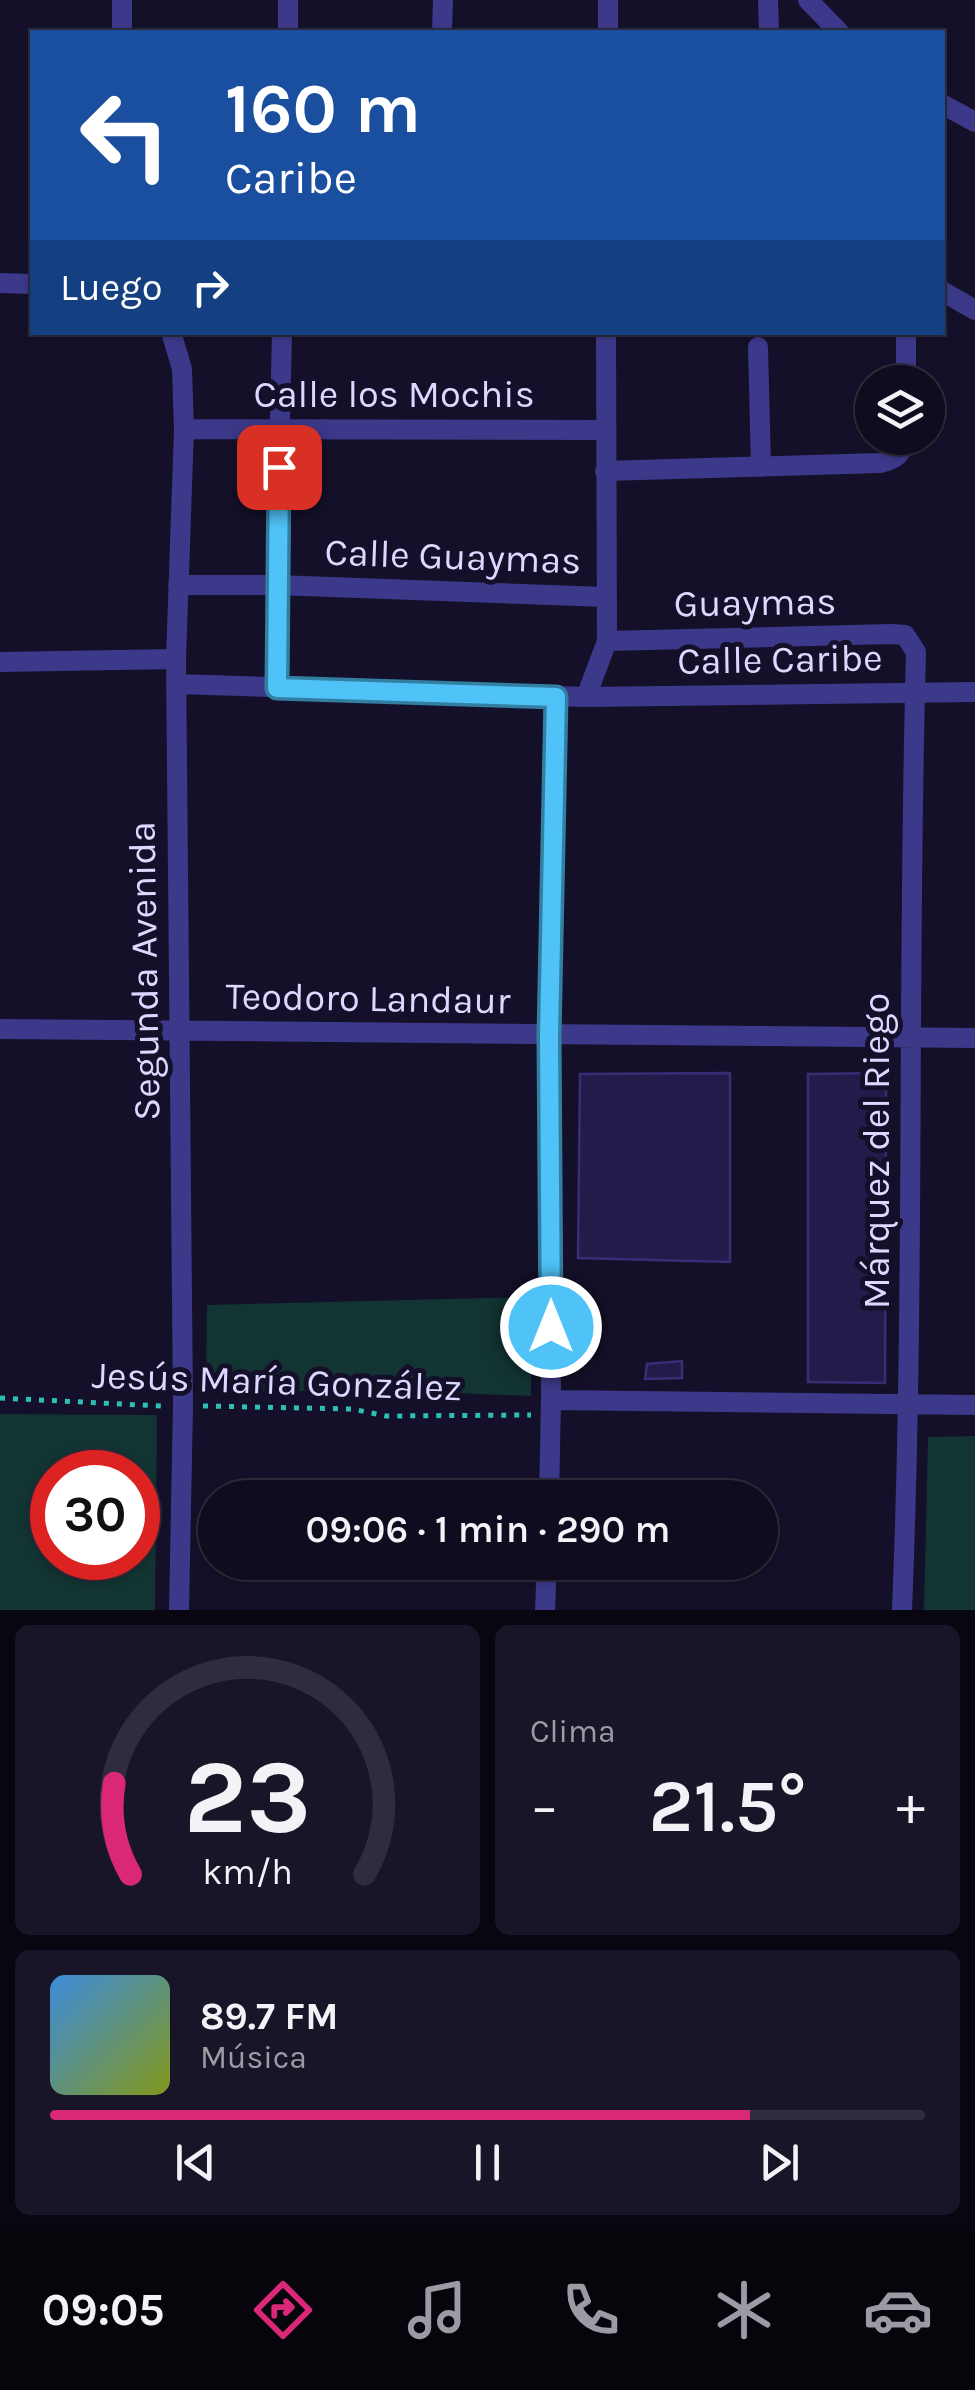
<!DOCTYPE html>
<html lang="es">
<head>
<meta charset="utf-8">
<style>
	:root { --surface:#0f0c1f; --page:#181528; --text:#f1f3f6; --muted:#9b9ba4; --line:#2f2c3d; --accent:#db2777 }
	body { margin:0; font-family:Karla,sans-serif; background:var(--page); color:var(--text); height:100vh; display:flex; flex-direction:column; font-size:38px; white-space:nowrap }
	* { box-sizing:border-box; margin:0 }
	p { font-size:32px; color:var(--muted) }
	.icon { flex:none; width:55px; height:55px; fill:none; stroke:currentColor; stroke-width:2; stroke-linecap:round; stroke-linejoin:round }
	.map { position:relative; height:1610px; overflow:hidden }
	.sheet { display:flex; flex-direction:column; gap:15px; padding:15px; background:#080711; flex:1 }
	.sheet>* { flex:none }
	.hud { position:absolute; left:30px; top:30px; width:915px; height:305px; border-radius:0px; box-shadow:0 2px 8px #0004,0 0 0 2px var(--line); background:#1a4fa0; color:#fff; overflow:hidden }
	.buttons { position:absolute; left:855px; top:365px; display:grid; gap:20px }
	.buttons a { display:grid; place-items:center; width:90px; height:90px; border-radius:50%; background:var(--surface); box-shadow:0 2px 8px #0004,0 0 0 2px var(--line); font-size:50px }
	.speed { position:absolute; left:30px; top:1450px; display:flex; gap:20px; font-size:50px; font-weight:700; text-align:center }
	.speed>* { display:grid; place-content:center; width:130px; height:130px; border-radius:50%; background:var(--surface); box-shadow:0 2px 8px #0004,0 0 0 2px var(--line); line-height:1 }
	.speed .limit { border:15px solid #d22; background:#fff; color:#111 }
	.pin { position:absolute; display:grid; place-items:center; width:85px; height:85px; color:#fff; margin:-42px; border-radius:20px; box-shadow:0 5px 15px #0006 }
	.me { position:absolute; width:110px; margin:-55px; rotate:0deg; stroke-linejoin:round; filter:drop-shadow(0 0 8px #0008) }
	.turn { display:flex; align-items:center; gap:35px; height:210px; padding:0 30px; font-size:45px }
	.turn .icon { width:130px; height:130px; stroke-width:2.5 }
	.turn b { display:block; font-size:70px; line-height:85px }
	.then { display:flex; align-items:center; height:95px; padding:0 30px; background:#0003; gap:20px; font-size:38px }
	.big { font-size:75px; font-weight:600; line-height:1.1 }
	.sheet .card { flex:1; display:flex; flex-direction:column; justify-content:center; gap:15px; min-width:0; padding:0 35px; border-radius:15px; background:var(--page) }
	.sheet .dial { align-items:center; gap:0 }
	.dial svg { height:260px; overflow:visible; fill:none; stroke:var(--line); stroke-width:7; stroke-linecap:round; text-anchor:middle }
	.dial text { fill:var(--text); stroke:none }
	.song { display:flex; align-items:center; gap:30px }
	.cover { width:120px; height:120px; border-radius:15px; background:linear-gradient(135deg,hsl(210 70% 55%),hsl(70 70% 35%)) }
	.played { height:10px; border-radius:5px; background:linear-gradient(90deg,var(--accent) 80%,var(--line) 80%) }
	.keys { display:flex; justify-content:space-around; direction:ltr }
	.heat { display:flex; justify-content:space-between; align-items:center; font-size:55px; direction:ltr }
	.sheet .tiles { flex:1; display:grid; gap:15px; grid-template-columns:1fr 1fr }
	.card:last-child { grid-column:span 2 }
	.trip { position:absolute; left:198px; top:1480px; width:580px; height:100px; border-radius:50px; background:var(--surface); box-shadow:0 2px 8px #0004,0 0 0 2px var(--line); font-weight:600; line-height:100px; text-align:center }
	.menu { display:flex; height:160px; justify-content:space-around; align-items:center; background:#06050c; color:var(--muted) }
	.menu .icon { width:70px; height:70px }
	.menu .current { color:var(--accent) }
	.menu b { font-size:45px; color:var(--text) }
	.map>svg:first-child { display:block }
	.green { fill:#123432; fill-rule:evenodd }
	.building { fill:#241b4b; stroke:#3b2c78; stroke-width:2.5 }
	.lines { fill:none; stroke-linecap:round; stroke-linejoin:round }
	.path { stroke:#2dbfb4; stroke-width:5; stroke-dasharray:5 8; stroke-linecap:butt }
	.minor { stroke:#3c398a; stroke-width:20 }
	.route-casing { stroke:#337fa1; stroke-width:25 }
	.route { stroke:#4fc3f7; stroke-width:18 }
	.labels { text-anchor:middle; stroke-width:10; stroke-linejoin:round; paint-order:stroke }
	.street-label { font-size:38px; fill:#dcd8ff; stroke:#141029 }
</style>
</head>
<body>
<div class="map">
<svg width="975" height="1610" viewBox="0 0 975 1610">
	<rect width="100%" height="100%" fill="#141029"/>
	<path class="green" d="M531,1297V1396L401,1391H206L207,1305Z
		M0,1414L157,1415L155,1610H0ZM52,1472H138V1558H52Z
		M975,1436V1610H924L928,1437Z"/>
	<path class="building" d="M730,1073V1262L578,1258L580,1074Z
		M886,1073L885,1383L808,1382V1074Z
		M682,1361V1378L645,1379L647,1364Z"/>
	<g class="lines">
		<path class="path" d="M0,1398L162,1406
			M203,1406L352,1409L386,1416L531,1415"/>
		<path class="minor" d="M768,0L769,32
			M808,0L839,32
			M122,32V0
			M288,32V0
			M442,32L443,0
			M608,32V0
			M942,104L975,122
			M0,283L32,284
			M942,291L975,310
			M171,332L182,369L184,429L176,659L183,1405L179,1610
			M906,332V382
			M758,347L761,467
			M184,429L605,430
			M605,471L880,463C897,459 902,454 906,438
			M178,585H276L605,597
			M607,641L891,634L905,635L916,652C907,971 915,1291 902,1610
			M0,662L176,659
			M176,684L586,697L975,692
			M277,687L276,585L282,332
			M586,697L607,641L606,332
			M0,1029L975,1038
			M551,1400L975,1405
			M549,1498L551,1400L549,1036L556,697
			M545,1610L547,1562"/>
	</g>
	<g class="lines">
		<g class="route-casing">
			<path id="route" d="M279,467L277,688L556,697L549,1036L551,1327"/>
		</g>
		<use href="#route" class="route"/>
	</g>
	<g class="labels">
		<g class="street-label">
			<text x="394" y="407">Calle los Mochis</text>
			<text transform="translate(453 556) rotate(2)" y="13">Calle Guaymas</text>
			<text transform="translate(755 602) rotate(-1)" y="13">Guaymas</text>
			<text transform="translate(780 659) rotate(-1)" y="13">Calle Caribe</text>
			<text transform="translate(144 971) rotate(-91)" y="13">Segunda Avenida</text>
			<text transform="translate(368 998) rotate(1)" y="13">Teodoro Landaur</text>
			<text transform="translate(876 1151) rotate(-90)" y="13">Márquez del Riego</text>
			<text transform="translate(277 1381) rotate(2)" y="13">Jesús María González</text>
		</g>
	</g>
</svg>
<div class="buttons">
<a><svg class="icon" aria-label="layers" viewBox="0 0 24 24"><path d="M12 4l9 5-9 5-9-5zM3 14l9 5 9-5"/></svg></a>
</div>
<div class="speed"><div class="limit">30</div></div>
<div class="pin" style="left:279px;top:467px;background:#d93025"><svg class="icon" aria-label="arrive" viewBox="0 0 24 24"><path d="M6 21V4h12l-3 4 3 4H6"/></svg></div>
<svg class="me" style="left:551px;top:1327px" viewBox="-20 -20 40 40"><circle r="17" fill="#4fc3f7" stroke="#fff" stroke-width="3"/><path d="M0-11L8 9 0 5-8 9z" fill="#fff"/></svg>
<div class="trip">09:06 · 1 min · 290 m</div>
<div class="hud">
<div class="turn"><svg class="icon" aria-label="left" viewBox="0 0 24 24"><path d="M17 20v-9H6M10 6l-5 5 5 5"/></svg><div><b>160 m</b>Caribe</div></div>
<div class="then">Luego<svg class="icon" aria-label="right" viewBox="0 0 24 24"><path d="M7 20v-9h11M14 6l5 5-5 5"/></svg></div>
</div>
</div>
<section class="sheet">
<div class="tiles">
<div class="card dial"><svg viewBox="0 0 100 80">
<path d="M14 69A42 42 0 1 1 86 69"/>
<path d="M14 69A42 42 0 0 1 9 41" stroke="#db2777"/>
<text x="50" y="56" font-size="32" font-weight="700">23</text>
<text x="50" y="72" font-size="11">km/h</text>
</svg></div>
<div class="card"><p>Clima</p>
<div class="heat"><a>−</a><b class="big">21.5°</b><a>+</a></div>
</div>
<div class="card">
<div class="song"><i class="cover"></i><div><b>89.7 FM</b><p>Música</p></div></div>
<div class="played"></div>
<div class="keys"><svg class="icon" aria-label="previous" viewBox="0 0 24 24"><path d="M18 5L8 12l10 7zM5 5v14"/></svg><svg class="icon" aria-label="pause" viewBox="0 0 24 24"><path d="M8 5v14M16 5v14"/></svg><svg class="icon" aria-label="next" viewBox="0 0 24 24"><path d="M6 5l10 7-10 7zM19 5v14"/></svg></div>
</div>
</div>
</section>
<nav class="menu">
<b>09:05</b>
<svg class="icon current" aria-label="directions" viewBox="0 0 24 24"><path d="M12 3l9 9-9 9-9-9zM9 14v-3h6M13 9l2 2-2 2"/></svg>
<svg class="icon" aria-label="music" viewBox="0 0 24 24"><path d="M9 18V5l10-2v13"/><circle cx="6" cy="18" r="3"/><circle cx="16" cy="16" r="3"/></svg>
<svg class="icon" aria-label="phone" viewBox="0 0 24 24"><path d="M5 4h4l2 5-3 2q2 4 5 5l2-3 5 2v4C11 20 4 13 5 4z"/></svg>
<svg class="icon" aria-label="climate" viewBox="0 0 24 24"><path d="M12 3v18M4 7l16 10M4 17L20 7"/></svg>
<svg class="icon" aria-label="car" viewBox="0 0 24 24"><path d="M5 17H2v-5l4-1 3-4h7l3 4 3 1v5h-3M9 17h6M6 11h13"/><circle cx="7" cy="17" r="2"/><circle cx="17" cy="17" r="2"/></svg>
</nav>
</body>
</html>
